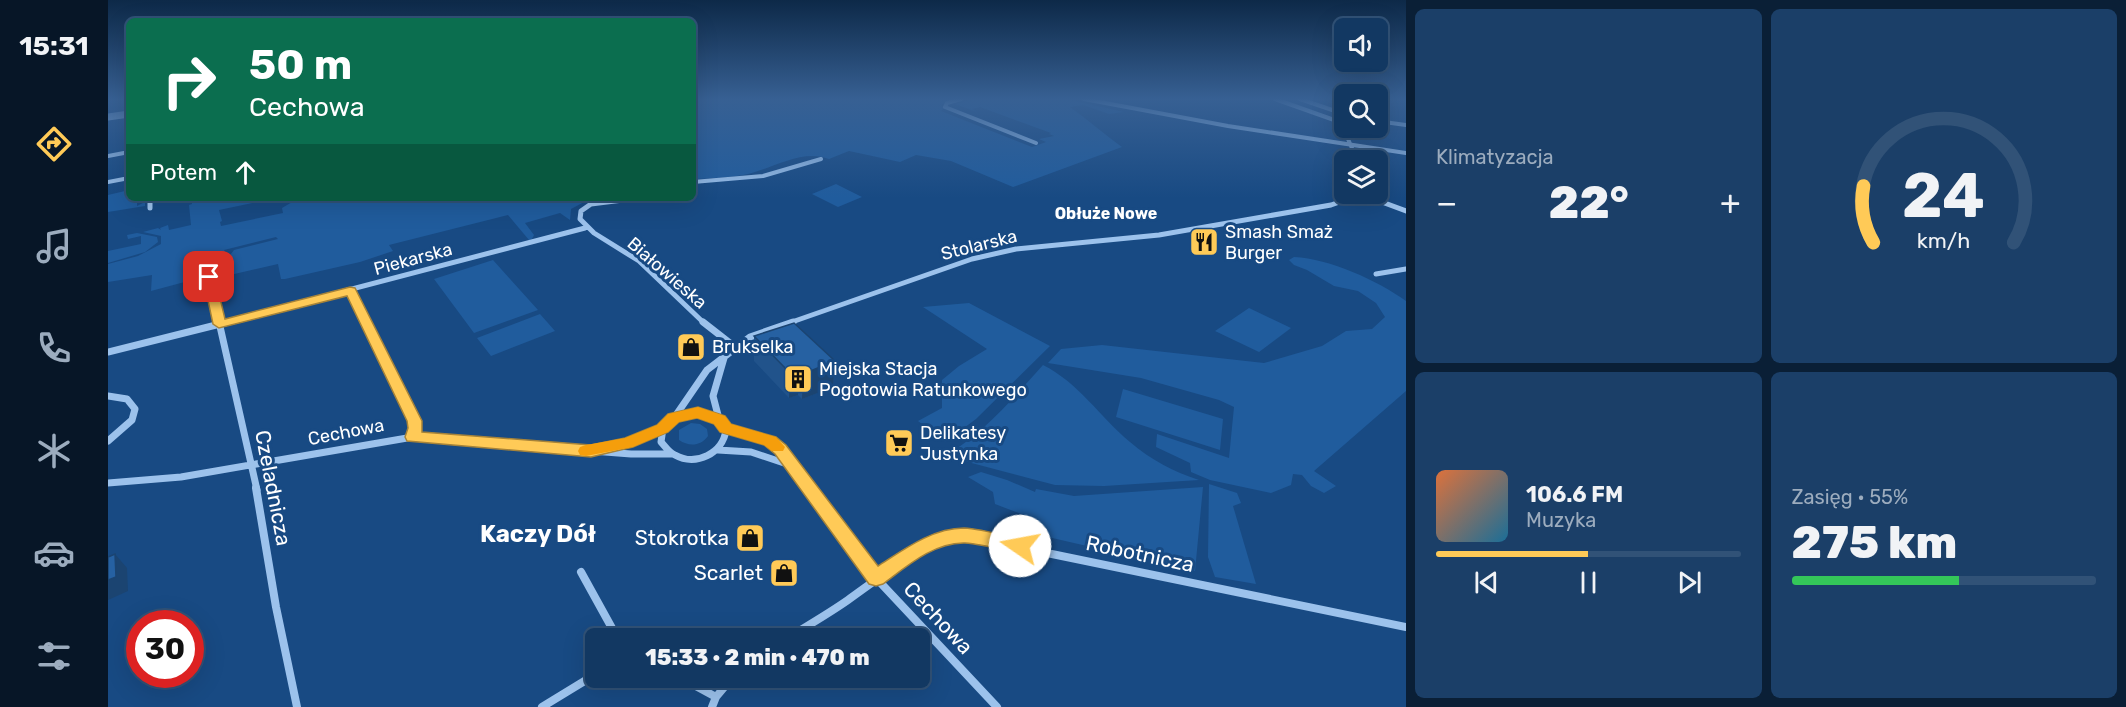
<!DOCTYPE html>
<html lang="pl">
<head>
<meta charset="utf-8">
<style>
	:root { --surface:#123862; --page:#1b3f68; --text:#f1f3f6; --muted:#9cacbe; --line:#315277; --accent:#ffca57 }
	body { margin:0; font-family:Rubik,sans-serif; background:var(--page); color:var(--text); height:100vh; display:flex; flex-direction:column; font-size:22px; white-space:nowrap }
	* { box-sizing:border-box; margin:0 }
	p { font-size:20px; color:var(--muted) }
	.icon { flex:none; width:33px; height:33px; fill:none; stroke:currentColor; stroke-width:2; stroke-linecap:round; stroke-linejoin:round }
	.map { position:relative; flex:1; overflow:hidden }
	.panel { display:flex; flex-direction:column; gap:9px; padding:9px; background:#0a1f36; width:720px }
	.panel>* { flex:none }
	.hud { position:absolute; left:18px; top:18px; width:570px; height:183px; border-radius:9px; box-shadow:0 6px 24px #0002,0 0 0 2px var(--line); background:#0b6e4f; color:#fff; overflow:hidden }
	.controls { position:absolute; left:1226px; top:18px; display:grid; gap:12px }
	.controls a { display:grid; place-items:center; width:54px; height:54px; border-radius:9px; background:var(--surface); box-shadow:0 6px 24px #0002,0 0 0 2px var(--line); font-size:30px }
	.speed { position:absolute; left:18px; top:610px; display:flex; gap:12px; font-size:30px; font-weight:700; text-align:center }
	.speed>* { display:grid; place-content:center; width:78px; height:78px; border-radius:50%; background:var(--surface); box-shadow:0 6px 24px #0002,0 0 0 2px var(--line); line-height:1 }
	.speed .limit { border:9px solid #d22; background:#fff; color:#111 }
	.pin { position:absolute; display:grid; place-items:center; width:51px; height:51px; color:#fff; margin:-26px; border-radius:12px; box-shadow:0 3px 9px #0006 }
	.me { position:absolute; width:66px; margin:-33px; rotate:282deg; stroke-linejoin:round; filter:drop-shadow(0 0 4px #0008) }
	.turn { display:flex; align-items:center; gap:21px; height:126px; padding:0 24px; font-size:27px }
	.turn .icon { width:78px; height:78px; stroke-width:2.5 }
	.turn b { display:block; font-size:42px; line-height:51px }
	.then { display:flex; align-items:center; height:57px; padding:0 24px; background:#0003; gap:12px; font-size:22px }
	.big { font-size:45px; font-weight:800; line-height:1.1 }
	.panel .card { flex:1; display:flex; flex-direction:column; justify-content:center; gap:9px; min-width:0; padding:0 21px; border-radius:9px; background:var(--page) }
	.panel .dial { align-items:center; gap:0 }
	.dial svg { height:156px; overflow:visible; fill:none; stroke:var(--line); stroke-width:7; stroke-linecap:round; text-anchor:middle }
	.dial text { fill:var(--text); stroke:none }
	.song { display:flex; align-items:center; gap:18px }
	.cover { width:72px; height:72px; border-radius:9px; background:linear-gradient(135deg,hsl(20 70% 55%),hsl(200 70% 35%)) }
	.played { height:6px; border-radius:3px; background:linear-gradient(90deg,var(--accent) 50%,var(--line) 50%) }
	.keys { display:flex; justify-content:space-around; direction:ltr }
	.heat { display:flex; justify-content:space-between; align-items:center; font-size:33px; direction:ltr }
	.charge { height:9px; border-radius:4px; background:linear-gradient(90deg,#34c759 55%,var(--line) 0) }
	.panel .tiles { flex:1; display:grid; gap:9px; grid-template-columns:repeat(2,1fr) }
	.trip { position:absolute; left:477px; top:628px; width:345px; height:60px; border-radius:9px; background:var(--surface); box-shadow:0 6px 24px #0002,0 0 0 2px var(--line); font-weight:800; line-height:60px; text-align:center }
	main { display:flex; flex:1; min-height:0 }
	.dock { display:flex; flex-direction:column; width:108px; justify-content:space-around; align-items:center; background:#071627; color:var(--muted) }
	.dock .icon { width:42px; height:42px }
	.dock .current { color:var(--accent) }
	.dock b { font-size:27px; color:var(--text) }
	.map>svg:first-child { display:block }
	.green { fill:#205c9d }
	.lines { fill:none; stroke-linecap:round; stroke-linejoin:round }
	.minor-far3 { stroke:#9cc2ec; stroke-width:4 }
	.minor-far2 { stroke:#9cc2ec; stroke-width:5 }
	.minor-far1 { stroke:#9cc2ec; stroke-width:7 }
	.minor { stroke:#9cc2ec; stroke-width:8 }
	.tertiary { stroke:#9cc2ec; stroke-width:7 }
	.wall { fill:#21538b }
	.shaded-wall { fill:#1b4471 }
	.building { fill:#2661a2; stroke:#1b4471; stroke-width:1.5 }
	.route { fill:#ffca57; stroke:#a68339; stroke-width:1.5 }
	.slow { fill:#f59e0b }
	.labels { text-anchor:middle; stroke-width:6; stroke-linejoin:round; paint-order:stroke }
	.far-neighbourhood-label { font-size:16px; font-weight:bold; fill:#fff; stroke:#184a83 }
	.poi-label { font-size:18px; fill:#fff; stroke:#184a83; text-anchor:start }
	.street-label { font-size:18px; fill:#fff; stroke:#184a83 }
	.near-street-label { font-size:21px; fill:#fff; stroke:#184a83 }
	.near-poi-label { font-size:21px; fill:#fff; stroke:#184a83; text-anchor:end }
	.near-neighbourhood-label { font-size:24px; font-weight:bold; fill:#fff; stroke:#184a83 }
</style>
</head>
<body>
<main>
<nav class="dock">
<b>15:31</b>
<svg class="icon current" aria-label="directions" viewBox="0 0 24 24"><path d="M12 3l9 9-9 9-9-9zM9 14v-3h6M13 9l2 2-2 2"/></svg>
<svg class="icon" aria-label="music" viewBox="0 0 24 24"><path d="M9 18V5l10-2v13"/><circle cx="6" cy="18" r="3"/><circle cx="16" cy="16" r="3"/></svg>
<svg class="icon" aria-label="phone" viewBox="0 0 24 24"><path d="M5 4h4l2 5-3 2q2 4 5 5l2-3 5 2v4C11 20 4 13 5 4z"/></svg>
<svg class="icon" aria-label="climate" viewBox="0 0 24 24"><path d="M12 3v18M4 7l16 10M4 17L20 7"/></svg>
<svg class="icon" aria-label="car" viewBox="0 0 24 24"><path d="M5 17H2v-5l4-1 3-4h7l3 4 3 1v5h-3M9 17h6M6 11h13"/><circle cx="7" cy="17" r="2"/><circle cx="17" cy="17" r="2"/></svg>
<svg class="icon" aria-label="filters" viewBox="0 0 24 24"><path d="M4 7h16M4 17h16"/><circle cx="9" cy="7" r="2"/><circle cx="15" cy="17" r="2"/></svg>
</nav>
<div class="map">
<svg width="1298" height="707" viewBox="0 0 1298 707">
	<rect width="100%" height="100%" fill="#184a83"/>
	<path class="green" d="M585,99H835L840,101L833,105L836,108L833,111L924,147L938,142L931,139L946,136L941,134L943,133L872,107L864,109L869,112L847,104L865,99H958L1016,112L1001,114L975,105L962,107C979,119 996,134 1014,147L905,187L843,161L808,155L792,162L741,151L721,159C693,148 663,170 635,175C619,178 603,178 588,179H585Z
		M728,184L754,197L730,207L704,194Z
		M21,190V198H29V206L37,202V206L0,212V195Z
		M84,198H106L107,202L127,198H168L111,210L114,221L112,222L113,226L175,213L174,208L191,198H476L478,201L463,209L462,220L452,213L417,223L426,235L424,239L421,240L400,215L281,245L285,251L252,262L177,279H173L170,264L109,278L106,276L126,250L170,239L168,237L116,250L117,252L99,276L43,291L44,275L0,282V264L30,256L53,244V236L35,232L50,228L53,230L52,228L60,225L61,230L83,225L81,205L84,204Z
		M29,233L49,237L50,242L37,252L0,263V251L33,244V236L20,239L19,235Z
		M1186,257C1222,259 1269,280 1298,301V391L1206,471L1228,486L1216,493L1203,486L1194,475L1185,474L1183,485L1163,493L1102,480L1083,472L1082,463L1048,447L1049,434L1121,458L1126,407L1111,400L1033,378L940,363L953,349L994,345L1156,363L1214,346L1238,331L1264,329L1277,317L1268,303L1250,291L1226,286L1199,270L1186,265L1181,260Z
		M385,260L430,310L366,333L326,279Z
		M861,303L942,346L868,419L837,442L810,421L834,408V380L851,366L879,349L815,307Z
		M1141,308L1183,328L1151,352L1107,331Z
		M432,314L447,331L383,356L369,338Z
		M935,365C971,383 992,417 1022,442C1043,460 1066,472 1091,480L996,486L947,485L837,456C876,433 905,398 935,365Z
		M1015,389L1115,419L1112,450L1008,417Z
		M583,423L592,424L599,429L600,436C593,446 581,447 571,440V430Z
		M873,472L899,480L927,492L928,489L966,496L1095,487L1087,571L940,537L926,519L887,504L885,492L860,477Z
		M1101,484L1129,493L1133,503L1125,506L1148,584L1107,577L1100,557Z"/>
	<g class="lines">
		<path class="minor-far3" d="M853,99L839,103L837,107L928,143
			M976,99L1120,126L1298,153
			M1167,99L1229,121L1234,125L1249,160
			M1192,99L1236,114
			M1269,121L1298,125
			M0,156L21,152
			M0,182L21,178
			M585,182L655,176L713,159
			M1252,194L1259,196
			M1249,196L1252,194"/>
		<path class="minor-far2" d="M1255,195L1298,211
			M42,198V208
			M531,198L483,204L473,211L472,219L486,233L531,261L596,323
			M1268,274L1298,269
			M101,277L112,323
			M242,291L258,323
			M114,323L477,228
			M681,323L864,259L908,249L1051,235L1223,205L1251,195"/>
		<path class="minor-far1" d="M111,322L149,490
			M257,322L306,421L308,428L305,437
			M595,322L627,347
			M0,352L120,322
			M0,396L19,399L27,409L24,420L0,441
			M590,413L610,420L618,430C615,453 588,467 567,455C561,453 557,446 553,442L555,428L570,417Z
			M566,418L599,370L642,337L685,322
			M611,419L605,396L616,358
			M618,428L662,441L673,450L702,490
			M493,449L520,443L554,429
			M610,450L643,452L682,465
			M0,483L73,477L305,437L523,454H563"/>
		<path class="minor" d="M148,488L168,607L189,707
			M701,488L768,578L889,707
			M473,572L510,639
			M678,639C699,626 720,614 740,600C778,573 810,546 856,536L1298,627
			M573,678L608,697
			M434,707L488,674
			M604,707L608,697L624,678"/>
		<path class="tertiary" d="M0,117L21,114"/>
	</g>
	<path class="wall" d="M646,336L727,361L725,387L694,399L690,395L681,398L646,361Z"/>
	<path class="shaded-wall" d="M727,361L725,387L694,399L695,374Z
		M691,369L690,395L681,398L682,373Z
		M7,554L19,568L20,591L0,600V580Z"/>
	<path class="building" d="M686,323L727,361L695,374L691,369L682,373L646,336Z
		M7,554L8,577L0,580V557Z"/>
	<linearGradient id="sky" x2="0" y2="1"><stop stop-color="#0d2948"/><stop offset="0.5" stop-color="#376093"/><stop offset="1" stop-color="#376093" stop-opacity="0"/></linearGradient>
	<rect width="1298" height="198" fill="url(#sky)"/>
	<path class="route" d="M101,274L107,277L117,319L242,287L247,288L314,421V432L483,445L517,438L549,425L560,414L590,407L617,416L623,424L668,437L678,445L770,566C795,550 824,528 856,528C874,529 894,535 912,539L918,541L921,546L918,552L912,554C894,550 875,544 857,543C826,542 798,567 775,584L768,586L761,584L667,454L656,445L612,432L606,424L589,418L571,422L560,432L525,447L483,457L299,441L297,437L300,428L299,421L239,296L111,328L105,324L95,277Z"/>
	<path class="slow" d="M590,407L617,416L623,424L668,437L677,447L675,451H664L656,445L612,432L606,424L589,418L571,422L560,432L525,447L478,456L472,455L470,451L472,447L478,445L517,438L549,425L560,414Z"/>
	<defs>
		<g id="restaurant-square" transform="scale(1.5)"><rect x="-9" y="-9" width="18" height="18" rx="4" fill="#ffca57" stroke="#184a83"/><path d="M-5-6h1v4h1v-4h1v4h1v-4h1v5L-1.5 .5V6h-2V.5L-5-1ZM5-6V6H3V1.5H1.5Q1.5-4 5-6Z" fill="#111"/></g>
		<g id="shop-square" transform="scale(1.5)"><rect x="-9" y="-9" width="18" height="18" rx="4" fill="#ffca57" stroke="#184a83"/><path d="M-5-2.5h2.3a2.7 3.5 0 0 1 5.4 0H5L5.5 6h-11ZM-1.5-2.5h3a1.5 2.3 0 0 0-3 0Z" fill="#111"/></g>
		<g id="building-square" transform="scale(1.5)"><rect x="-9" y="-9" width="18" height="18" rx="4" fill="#ffca57" stroke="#184a83"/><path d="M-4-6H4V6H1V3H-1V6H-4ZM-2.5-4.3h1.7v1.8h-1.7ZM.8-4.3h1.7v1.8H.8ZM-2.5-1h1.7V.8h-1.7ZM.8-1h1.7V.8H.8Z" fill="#111"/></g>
		<g id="supermarket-square" transform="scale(1.5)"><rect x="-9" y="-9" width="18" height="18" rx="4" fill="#ffca57" stroke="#184a83"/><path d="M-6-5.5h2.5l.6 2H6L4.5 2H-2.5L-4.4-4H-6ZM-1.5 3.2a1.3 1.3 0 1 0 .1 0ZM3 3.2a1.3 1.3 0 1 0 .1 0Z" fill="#111"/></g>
	</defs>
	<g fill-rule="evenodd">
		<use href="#restaurant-square" x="1096" y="242"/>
		<use href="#shop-square" x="583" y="347"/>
		<use href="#building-square" x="690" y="379"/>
		<use href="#supermarket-square" x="791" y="443"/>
		<use href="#shop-square" x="642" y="538"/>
		<use href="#shop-square" x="676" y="573"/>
	</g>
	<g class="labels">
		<g class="far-neighbourhood-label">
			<text x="998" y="219">Obłuże Nowe</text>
		</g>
		<g class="poi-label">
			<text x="1117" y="238">Smash Smaż<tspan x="1117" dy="21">Burger</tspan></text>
			<text x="604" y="353">Brukselka</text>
			<text x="711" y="375">Miejska Stacja<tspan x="711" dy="21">Pogotowia Ratunkowego</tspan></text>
			<text x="812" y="439">Delikatesy<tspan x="812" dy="21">Justynka</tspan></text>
		</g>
		<g class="street-label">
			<text transform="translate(871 245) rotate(-14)" y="6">Stolarska</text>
			<text transform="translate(305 259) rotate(-15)" y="6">Piekarska</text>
			<text transform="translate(559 273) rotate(41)" y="6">Białowieska</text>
			<text transform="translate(238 432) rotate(-11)" y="6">Cechowa</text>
		</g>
		<g class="near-street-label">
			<text transform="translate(165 488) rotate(79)" y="7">Czeladnicza</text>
			<text transform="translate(1032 554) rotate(12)" y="7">Robotnicza</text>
			<text transform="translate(830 618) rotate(47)" y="7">Cechowa</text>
		</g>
		<g class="near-poi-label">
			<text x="621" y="545">Stokrotka</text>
			<text x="655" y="580">Scarlet</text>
		</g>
		<g class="near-neighbourhood-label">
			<text x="430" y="542">Kaczy Dół</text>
		</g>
	</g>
</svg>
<div class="controls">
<a><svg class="icon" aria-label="sound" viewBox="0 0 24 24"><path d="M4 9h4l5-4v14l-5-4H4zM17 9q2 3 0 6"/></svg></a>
<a><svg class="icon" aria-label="search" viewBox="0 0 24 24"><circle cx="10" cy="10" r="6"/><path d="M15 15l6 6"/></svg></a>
<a><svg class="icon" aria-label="layers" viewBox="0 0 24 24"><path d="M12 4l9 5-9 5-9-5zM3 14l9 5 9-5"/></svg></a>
</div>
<div class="speed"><div class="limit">30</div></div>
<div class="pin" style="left:101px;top:277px;background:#d93025"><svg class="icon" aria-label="arrive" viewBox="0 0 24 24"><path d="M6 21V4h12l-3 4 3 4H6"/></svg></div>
<svg class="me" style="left:912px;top:546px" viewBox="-20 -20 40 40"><circle r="19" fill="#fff"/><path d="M0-13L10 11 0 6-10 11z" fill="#ffca57"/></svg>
<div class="trip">15:33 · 2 min · 470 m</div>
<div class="hud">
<div class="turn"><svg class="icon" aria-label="right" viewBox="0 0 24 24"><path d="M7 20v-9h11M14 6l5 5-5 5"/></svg><div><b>50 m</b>Cechowa</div></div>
<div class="then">Potem<svg class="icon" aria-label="ahead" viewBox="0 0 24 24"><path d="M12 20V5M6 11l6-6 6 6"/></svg></div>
</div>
</div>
<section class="panel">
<div class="tiles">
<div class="card"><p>Klimatyzacja</p>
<div class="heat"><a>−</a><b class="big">22°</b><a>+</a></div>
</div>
<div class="card dial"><svg viewBox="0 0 100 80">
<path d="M14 69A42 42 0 1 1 86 69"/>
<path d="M14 69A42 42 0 0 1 9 40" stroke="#ffca57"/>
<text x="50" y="56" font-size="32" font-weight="700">24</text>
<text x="50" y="72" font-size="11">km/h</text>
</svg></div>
<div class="card">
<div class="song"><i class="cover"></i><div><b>106.6 FM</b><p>Muzyka</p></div></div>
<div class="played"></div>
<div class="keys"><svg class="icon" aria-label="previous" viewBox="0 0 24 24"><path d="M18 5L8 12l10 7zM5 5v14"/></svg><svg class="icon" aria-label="pause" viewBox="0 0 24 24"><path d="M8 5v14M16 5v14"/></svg><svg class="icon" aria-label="next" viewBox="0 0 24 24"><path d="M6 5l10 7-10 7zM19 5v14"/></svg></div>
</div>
<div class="card"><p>Zasięg · 55%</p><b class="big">275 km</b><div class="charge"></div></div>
</div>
</section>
</main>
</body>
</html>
